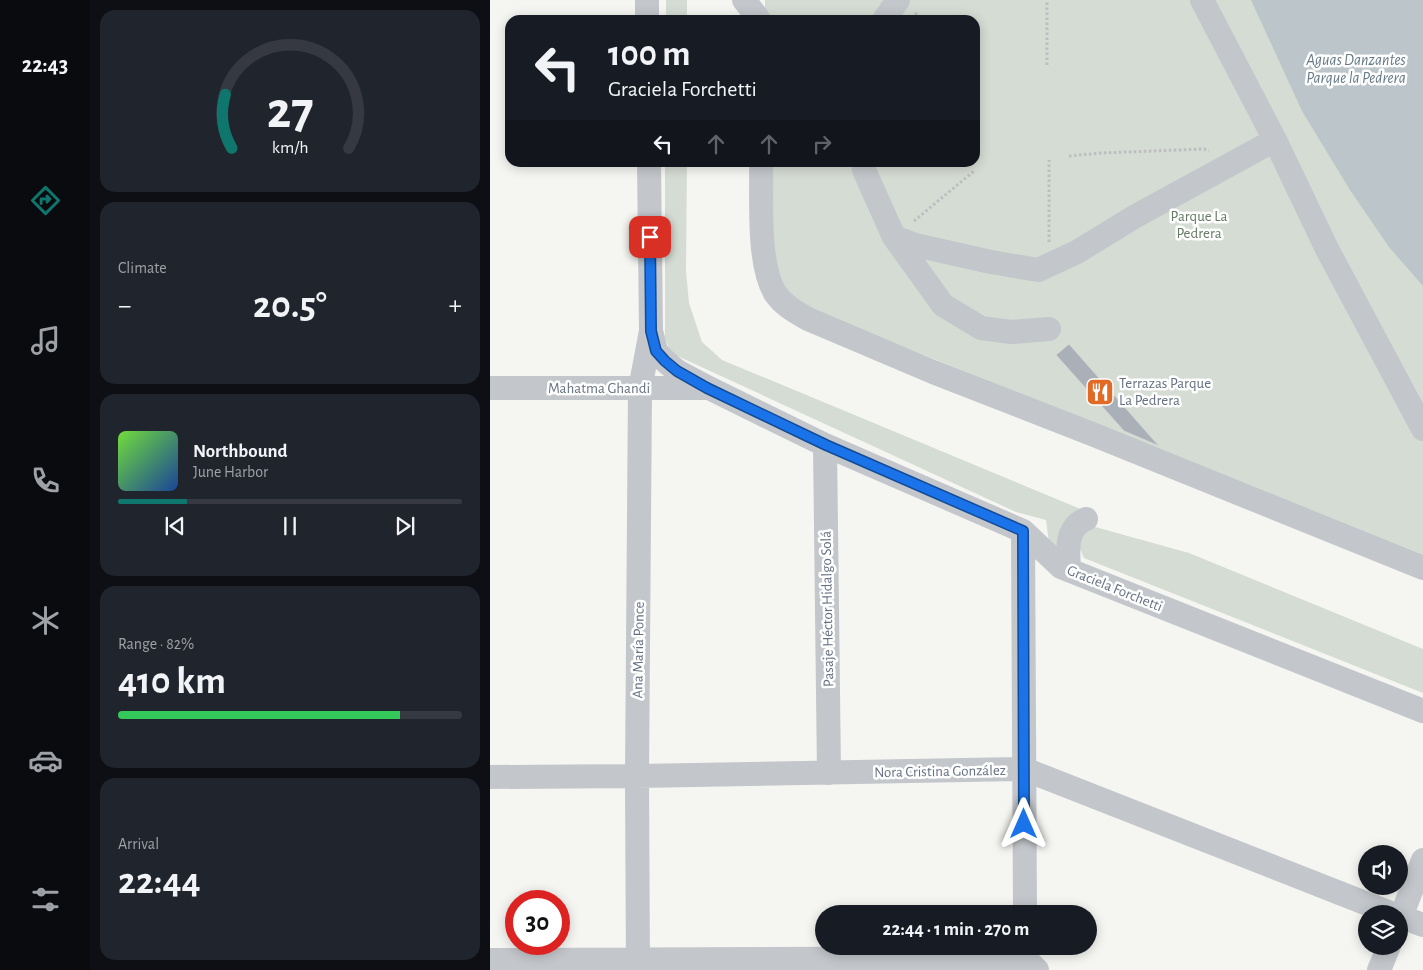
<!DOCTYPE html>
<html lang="en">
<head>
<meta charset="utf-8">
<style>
	:root { --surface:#171b24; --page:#20242c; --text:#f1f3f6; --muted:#9ea1a6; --line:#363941; --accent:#0f766e }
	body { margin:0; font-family:"Alegreya Sans",sans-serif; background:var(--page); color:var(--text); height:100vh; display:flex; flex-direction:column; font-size:19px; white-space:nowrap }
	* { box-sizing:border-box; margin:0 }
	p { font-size:16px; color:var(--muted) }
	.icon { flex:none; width:28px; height:28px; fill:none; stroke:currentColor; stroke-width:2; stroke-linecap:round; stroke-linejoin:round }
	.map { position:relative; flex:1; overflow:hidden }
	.sheet { display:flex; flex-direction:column; gap:10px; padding:10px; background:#0d0f14; width:400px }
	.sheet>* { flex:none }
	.guide { position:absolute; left:15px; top:15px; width:475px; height:152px; border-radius:15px; box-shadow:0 2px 12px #0003; background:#171b24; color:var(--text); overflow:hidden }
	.tools { position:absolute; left:868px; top:845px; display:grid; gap:10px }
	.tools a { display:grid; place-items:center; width:50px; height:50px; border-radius:50%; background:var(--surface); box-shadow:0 2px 12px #0003; font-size:25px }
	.speed { position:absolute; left:15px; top:890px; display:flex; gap:10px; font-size:25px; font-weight:700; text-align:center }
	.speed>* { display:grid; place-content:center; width:65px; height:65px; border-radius:50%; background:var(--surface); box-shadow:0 2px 12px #0003; line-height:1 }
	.speed .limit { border:8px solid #d22; background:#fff; color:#111 }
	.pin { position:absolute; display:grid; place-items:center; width:42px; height:42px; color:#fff; margin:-21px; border-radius:10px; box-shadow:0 2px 8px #0006 }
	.me { position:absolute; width:55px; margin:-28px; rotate:0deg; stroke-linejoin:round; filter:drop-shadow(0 0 4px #0008) }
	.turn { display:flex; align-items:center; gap:18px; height:105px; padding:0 20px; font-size:22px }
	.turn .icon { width:65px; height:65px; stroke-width:2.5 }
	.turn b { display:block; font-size:35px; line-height:42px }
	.lanes { display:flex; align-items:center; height:48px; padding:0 20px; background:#0003; justify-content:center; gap:25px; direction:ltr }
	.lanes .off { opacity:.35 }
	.big { font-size:38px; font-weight:700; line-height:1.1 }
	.sheet .tile { flex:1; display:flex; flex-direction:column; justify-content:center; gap:8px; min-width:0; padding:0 18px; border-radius:15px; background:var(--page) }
	.sheet .dial { align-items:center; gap:0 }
	.dial svg { height:130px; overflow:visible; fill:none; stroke:var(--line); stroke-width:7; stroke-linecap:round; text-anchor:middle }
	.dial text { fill:var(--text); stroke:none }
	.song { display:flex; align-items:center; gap:15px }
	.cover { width:60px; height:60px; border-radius:8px; background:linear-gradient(135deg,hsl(100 70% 55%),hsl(220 70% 35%)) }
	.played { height:5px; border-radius:2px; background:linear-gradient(90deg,var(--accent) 20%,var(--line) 20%) }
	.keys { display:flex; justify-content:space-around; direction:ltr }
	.heat { display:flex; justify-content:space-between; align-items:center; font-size:28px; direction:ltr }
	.charge { height:8px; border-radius:4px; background:linear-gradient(90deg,#34c759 82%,var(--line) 0) }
	.trip { position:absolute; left:325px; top:905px; width:282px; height:50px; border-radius:25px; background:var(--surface); box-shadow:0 2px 12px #0003; font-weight:700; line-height:50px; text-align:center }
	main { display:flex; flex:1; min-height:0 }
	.tabs { display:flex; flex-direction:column; width:90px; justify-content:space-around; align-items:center; background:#090b0e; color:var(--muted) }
	.tabs .icon { width:35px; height:35px }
	.tabs .selected { color:var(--accent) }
	.tabs b { font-size:22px; color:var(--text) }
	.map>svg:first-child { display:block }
	.green { fill:#d5dcd3 }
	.water { fill:#bbc5ca }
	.building { fill:#a9b0b7; stroke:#d6d7d4 }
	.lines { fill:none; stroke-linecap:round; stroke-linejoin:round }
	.path { stroke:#bdbec1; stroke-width:3; stroke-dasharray:2.5 2.5; stroke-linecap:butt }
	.minor { stroke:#c3c6ca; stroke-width:24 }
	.route-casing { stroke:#114b97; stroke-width:12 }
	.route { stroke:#1a73e8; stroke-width:9 }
	.labels { text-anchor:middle; stroke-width:5; stroke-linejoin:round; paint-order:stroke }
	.park-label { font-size:15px; fill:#657a63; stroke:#fff }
	.poi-label { font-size:15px; fill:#657183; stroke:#fff; text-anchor:start }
	.street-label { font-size:15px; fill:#657183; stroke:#fff }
	.water-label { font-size:16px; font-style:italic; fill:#657986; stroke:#fff }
</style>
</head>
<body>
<main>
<nav class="tabs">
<b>22:43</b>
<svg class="icon selected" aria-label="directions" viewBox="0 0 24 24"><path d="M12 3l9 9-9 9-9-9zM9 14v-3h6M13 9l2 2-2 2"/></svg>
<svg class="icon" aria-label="music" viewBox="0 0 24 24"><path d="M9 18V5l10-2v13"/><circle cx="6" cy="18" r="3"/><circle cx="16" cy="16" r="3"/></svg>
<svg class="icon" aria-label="phone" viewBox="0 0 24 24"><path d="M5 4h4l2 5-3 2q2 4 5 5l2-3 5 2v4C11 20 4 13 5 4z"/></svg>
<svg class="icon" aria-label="climate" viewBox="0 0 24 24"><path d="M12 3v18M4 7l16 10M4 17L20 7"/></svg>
<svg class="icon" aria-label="car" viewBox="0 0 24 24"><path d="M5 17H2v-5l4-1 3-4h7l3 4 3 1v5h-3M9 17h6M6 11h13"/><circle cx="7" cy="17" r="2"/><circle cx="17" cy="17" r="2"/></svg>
<svg class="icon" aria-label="filters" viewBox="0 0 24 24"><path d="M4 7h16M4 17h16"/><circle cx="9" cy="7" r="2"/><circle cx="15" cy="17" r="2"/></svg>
</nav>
<section class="sheet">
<div class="tile dial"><svg viewBox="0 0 100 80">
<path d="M14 69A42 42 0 1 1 86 69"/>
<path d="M14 69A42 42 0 0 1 10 36" stroke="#0f766e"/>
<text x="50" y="56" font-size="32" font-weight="700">27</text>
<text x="50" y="72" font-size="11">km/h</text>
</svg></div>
<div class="tile"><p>Climate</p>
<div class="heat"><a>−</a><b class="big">20.5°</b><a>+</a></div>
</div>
<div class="tile">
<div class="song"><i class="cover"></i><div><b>Northbound</b><p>June Harbor</p></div></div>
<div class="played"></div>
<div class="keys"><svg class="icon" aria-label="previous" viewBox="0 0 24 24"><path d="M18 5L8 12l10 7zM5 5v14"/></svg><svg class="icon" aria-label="pause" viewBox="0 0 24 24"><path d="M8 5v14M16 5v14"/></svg><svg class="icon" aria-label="next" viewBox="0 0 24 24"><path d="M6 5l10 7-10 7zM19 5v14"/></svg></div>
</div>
<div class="tile"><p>Range · 82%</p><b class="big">410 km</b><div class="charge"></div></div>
<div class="tile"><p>Arrival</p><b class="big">22:44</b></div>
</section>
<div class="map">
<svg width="933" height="970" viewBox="0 0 933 970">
	<rect width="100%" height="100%" fill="#f5f5f2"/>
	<path class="green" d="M176,0H197V20H176Z
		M275,0H933V558L316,307L302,298L285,271L277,163L485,162V20H275Z
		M175,163H197L196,271L199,303L212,342L232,360L593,510L571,549L559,543L556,520L526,512L181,353L175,338Z
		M598,525L699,553L933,649V693L594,558L588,544Z"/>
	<path class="water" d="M761,0H933V286L899,247L860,190L812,111Z"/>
	<path class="building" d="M579,344L669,446L634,431L566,355Z"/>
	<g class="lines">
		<path class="path" d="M425,13L434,20
			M557,65V0
			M579,156L611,153L714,149L719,151
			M424,221L484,171
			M559,242V160"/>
		<path class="minor" d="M157,0V20
			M254,0L268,18
			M712,0L785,140L837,249L933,429
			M394,20L408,0
			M271,162C272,198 267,263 285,293C293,305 306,312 318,319L443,372L602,434L933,568
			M373,162L374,170L404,237L453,305L491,328L521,332L559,329
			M404,237L425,245L501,262L548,270L587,252L644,217L785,140
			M161,331L166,351L175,361L187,371L217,387L335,445L533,531L571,567L933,711
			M0,388H216
			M335,445L339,773
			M533,531L535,914
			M579,569C578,550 575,528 596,519
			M0,777L147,776L534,769L903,914
			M909,916L933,925
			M909,922L933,860
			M0,960L535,958L547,970
			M148,970L147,776L150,389L161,331L159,162
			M889,970L899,946"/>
	</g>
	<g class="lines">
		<g class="route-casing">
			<path id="route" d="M160,237L161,331L166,351L175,361L187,371L217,388L336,445L533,531L534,824"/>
		</g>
		<use href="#route" class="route"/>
	</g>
	<defs>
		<g id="restaurant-square" transform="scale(1.4375)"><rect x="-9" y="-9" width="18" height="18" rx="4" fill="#e16a26" stroke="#fff"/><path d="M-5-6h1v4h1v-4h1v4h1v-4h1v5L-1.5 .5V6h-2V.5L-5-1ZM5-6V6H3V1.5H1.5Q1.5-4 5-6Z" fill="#fff"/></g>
	</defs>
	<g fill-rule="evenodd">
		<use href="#restaurant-square" x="610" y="392"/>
	</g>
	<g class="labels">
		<g class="park-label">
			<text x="709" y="221">Parque La<tspan x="709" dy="17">Pedrera</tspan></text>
		</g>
		<g class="poi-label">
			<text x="629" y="388">Terrazas Parque<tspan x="629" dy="17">La Pedrera</tspan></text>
		</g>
		<g class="street-label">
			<text x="109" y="393">Mahatma Ghandi</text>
			<text transform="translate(625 588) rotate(22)" y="5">Graciela Forchetti</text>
			<text transform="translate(337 609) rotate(-91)" y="5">Pasaje Héctor Hidalgo Solá</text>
			<text transform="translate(148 650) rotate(-89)" y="5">Ana María Ponce</text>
			<text transform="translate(450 771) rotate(-1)" y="5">Nora Cristina González</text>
		</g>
		<g class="water-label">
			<text x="866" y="65">Aguas Danzantes<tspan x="866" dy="18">Parque la Pedrera</tspan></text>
		</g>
	</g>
</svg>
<div class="tools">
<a><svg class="icon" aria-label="sound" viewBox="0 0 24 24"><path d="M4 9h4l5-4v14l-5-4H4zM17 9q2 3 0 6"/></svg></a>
<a><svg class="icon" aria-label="layers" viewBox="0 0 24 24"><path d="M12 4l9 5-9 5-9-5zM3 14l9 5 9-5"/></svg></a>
</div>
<div class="speed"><div class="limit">30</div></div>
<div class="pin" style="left:160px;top:237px;background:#d93025"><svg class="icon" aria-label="arrive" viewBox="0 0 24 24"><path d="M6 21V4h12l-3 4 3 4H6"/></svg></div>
<svg class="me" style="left:534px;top:824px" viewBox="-20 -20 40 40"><path d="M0-17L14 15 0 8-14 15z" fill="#1a73e8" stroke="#fff" stroke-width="4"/></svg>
<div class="trip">22:44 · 1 min · 270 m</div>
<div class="guide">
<div class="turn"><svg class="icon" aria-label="left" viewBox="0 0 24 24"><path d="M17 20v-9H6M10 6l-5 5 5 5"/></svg><div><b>100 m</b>Graciela Forchetti</div></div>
<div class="lanes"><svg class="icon" aria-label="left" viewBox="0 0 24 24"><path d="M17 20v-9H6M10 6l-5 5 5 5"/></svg><svg class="icon off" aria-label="ahead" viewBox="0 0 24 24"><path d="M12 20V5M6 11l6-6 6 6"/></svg><svg class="icon off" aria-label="ahead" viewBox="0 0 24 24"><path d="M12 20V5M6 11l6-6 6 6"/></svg><svg class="icon off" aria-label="right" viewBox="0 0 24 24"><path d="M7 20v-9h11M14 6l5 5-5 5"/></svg></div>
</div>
</div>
</main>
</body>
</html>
